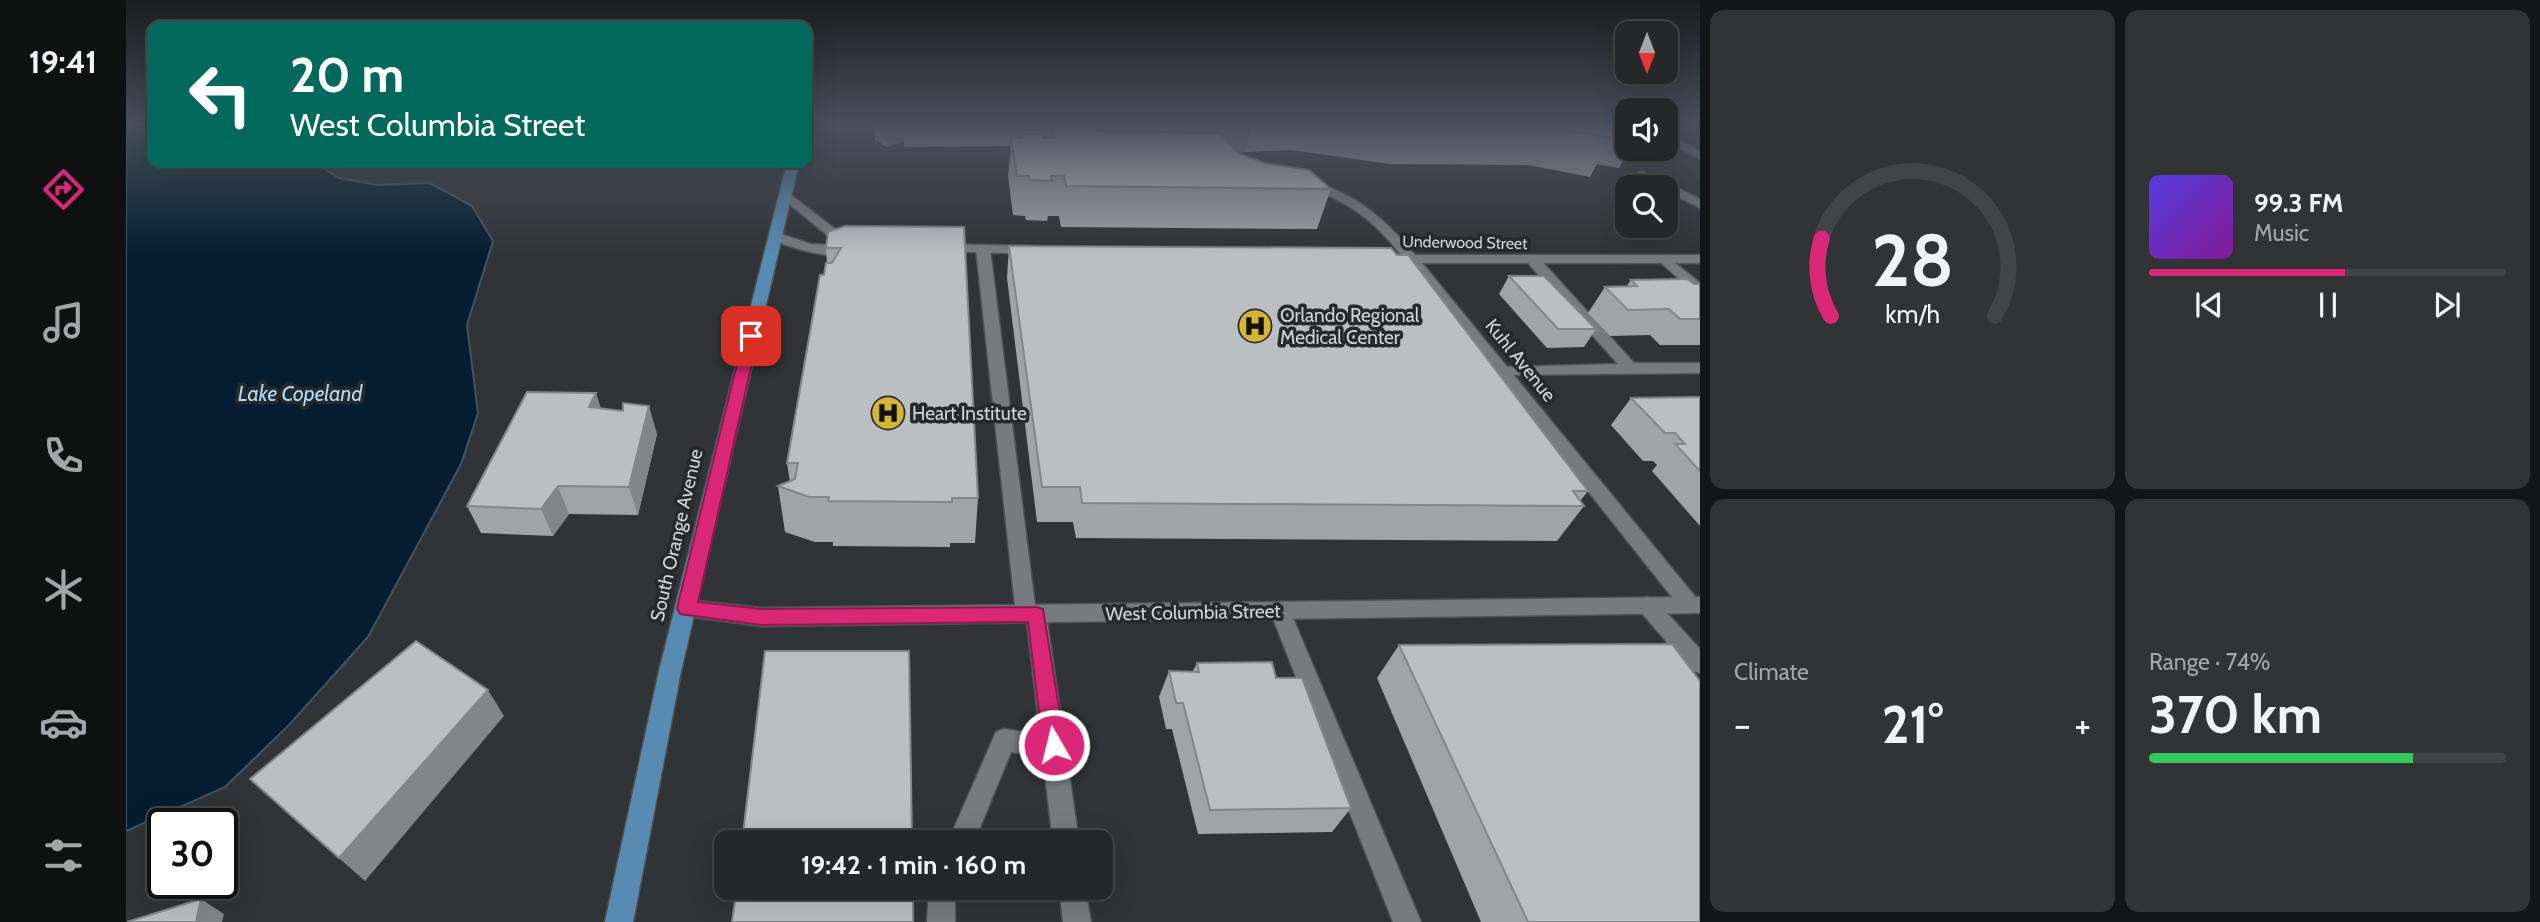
<!DOCTYPE html>
<html lang="en">
<head>
<meta charset="utf-8">
<style>
	:root { --surface:#252728; --page:#313334; --text:#f1f3f6; --muted:#a3a5a8; --line:#424445; --accent:#db2777 }
	body { margin:0; font-family:Cabin,sans-serif; background:var(--page); color:var(--text); height:100vh; display:flex; flex-direction:column; font-size:26px; white-space:nowrap }
	* { box-sizing:border-box; margin:0 }
	p { font-size:23px; color:var(--muted) }
	.icon { flex:none; width:38px; height:38px; fill:none; stroke:currentColor; stroke-width:2; stroke-linecap:round; stroke-linejoin:round }
	.map { position:relative; flex:1; overflow:hidden }
	.drawer { display:flex; flex-direction:column; gap:10px; padding:10px; background:#141516; width:840px }
	.drawer>* { flex:none }
	.guide { position:absolute; left:21px; top:21px; width:665px; height:147px; border-radius:14px; box-shadow:0 7px 28px #0002,0 0 0 2px var(--line); background:#00695c; color:#fff; overflow:hidden }
	.needle { width:46px; rotate:180deg }
	.buttons { position:absolute; left:1489px; top:21px; display:grid; gap:14px }
	.buttons a { display:grid; place-items:center; width:63px; height:63px; border-radius:14px; background:var(--surface); box-shadow:0 7px 28px #0002,0 0 0 2px var(--line); font-size:35px }
	.speed { position:absolute; left:21px; top:808px; display:flex; gap:14px; font-size:35px; font-weight:700; text-align:center }
	.speed>* { display:grid; place-content:center; width:91px; height:91px; border-radius:50%; background:var(--surface); box-shadow:0 7px 28px #0002,0 0 0 2px var(--line); line-height:1 }
	.speed .limit { border:4px solid #111; border-radius:10px; background:#fff; color:#111 }
	.pin { position:absolute; display:grid; place-items:center; width:60px; height:60px; color:#fff; margin:-30px; border-radius:14px; box-shadow:0 4px 10px #0006 }
	.me { position:absolute; width:77px; margin:-38px; rotate:352deg; stroke-linejoin:round; filter:drop-shadow(0 0 5px #0008) }
	.turn { display:flex; align-items:center; gap:24px; height:147px; padding:0 28px; font-size:32px }
	.turn .icon { width:91px; height:91px; stroke-width:2.5 }
	.turn b { display:block; font-size:49px; line-height:60px }
	.big { font-size:52px; font-weight:700; line-height:1.1 }
	.drawer .card { flex:1; display:flex; flex-direction:column; justify-content:center; gap:10px; min-width:0; padding:0 24px; border-radius:14px; background:var(--page) }
	.drawer .dial { align-items:center; gap:0 }
	.dial svg { height:182px; overflow:visible; fill:none; stroke:var(--line); stroke-width:7; stroke-linecap:round; text-anchor:middle }
	.dial text { fill:var(--text); stroke:none }
	.song { display:flex; align-items:center; gap:21px }
	.cover { width:84px; height:84px; border-radius:10px; background:linear-gradient(135deg,hsl(250 70% 55%),hsl(290 70% 35%)) }
	.played { height:7px; border-radius:4px; background:linear-gradient(90deg,var(--accent) 55%,var(--line) 55%) }
	.keys { display:flex; justify-content:space-around; direction:ltr }
	.heat { display:flex; justify-content:space-between; align-items:center; font-size:38px; direction:ltr }
	.charge { height:10px; border-radius:5px; background:linear-gradient(90deg,#34c759 74%,var(--line) 0) }
	.drawer .tiles { flex:1; display:grid; gap:10px; grid-template-columns:repeat(2,1fr) }
	.trip { position:absolute; left:588px; top:830px; width:399px; height:70px; border-radius:14px; background:var(--surface); box-shadow:0 7px 28px #0002,0 0 0 2px var(--line); font-weight:700; line-height:70px; text-align:center }
	main { display:flex; flex:1; min-height:0 }
	.tabs { display:flex; flex-direction:column; width:126px; justify-content:space-around; align-items:center; background:#0f1010; color:var(--muted) }
	.tabs .icon { width:49px; height:49px }
	.tabs .active { color:var(--accent) }
	.tabs b { font-size:32px; color:var(--text) }
	.map>svg:first-child { display:block }
	.water { fill:#041d30; stroke:#425462; stroke-width:2 }
	.lines { fill:none; stroke-linecap:round; stroke-linejoin:round }
	.lane-casing { stroke:#505255; stroke-width:3 }
	.street-casing { stroke:#505255; stroke-width:3 }
	.secondary-casing { stroke:#505255; stroke-width:3 }
	.primary-casing { stroke:#505255; stroke-width:3 }
	.lane { fill:#777b7e; fill-rule:evenodd }
	.street { fill:#777b7e; fill-rule:evenodd }
	.secondary { fill:#777b7e; fill-rule:evenodd }
	.primary { fill:#588bb2; fill-rule:evenodd }
	.wall { fill:#a1a4a7 }
	.shaded-wall { fill:#838688 }
	.building { fill:#bbbfc2; stroke:#838688; stroke-width:2 }
	.route { fill:#db2777; stroke:#8e194d; stroke-width:2 }
	.labels { text-anchor:middle; stroke-width:7; stroke-linejoin:round; paint-order:stroke }
	.far-street-label { font-size:16px; fill:#d2d4d5; stroke:#272a2c }
	.poi-label { font-size:19px; fill:#d2d4d5; stroke:#272a2c; text-anchor:start }
	.street-label { font-size:19px; fill:#d2d4d5; stroke:#272a2c }
	.water-label { font-size:21px; font-style:italic; fill:#b2d8f9; stroke:#272a2c }
</style>
</head>
<body>
<main>
<nav class="tabs">
<b>19:41</b>
<svg class="icon active" aria-label="directions" viewBox="0 0 24 24"><path d="M12 3l9 9-9 9-9-9zM9 14v-3h6M13 9l2 2-2 2"/></svg>
<svg class="icon" aria-label="music" viewBox="0 0 24 24"><path d="M9 18V5l10-2v13"/><circle cx="6" cy="18" r="3"/><circle cx="16" cy="16" r="3"/></svg>
<svg class="icon" aria-label="phone" viewBox="0 0 24 24"><path d="M5 4h4l2 5-3 2q2 4 5 5l2-3 5 2v4C11 20 4 13 5 4z"/></svg>
<svg class="icon" aria-label="climate" viewBox="0 0 24 24"><path d="M12 3v18M4 7l16 10M4 17L20 7"/></svg>
<svg class="icon" aria-label="car" viewBox="0 0 24 24"><path d="M5 17H2v-5l4-1 3-4h7l3 4 3 1v5h-3M9 17h6M6 11h13"/><circle cx="7" cy="17" r="2"/><circle cx="17" cy="17" r="2"/></svg>
<svg class="icon" aria-label="filters" viewBox="0 0 24 24"><path d="M4 7h16M4 17h16"/><circle cx="9" cy="7" r="2"/><circle cx="15" cy="17" r="2"/></svg>
</nav>
<div class="map">
<svg width="1574" height="922" viewBox="0 0 1574 922">
	<rect width="100%" height="100%" fill="#313436"/>
	<path class="water" d="M0,125H26V163H189L213,178L252,185L304,183L346,206L367,241L341,325L352,413L335,464L242,637L163,725L99,787L0,831Z"/>
	<g class="lines">
		<g class="lane-casing">
			<path id="lane" d="M1540,133L1574,151V159L1540,141Z
				M1516,171L1574,199V208L1540,191V187H1533L1512,176L1510,174Z
				M857,245L864,249L910,614L907,620L900,623L893,620L890,614L850,249Z
				M1539,255L1574,283V294L1569,293L1534,262L1532,259Z
				M1407,256L1412,257L1508,363H1574V373L1372,375L1370,372L1378,367L1492,364L1402,263V257Z
				M1521,597L1528,599L1574,649V673L1566,671L1514,611L1511,605L1514,599Z
				M1154,603L1161,605L1164,611L1295,922H1267L1144,611L1147,605Z
				M878,729L936,737L940,745L936,753L928,756L885,752L848,842H822L870,732Z
				M803,887H829V922H801Z"/>
		</g>
		<g class="street-casing">
			<path id="street" d="M1183,181C1230,193 1259,219 1289,255H1574V263H1296L1571,599L1574,604L1571,611L1564,613L1557,611L1281,263L1257,261V255H1275C1249,221 1220,199 1179,187V183Z
				M661,192L708,228L733,239L727,243L700,234L657,199V193Z
				M649,232L685,244L723,246L730,250C712,264 664,247 644,239V233Z
				M817,244L905,246L912,250L905,254L812,251V245Z
				M910,605L917,608L920,614L953,842H927L900,614L903,608Z
				M933,887H959L965,922H937Z"/>
		</g>
		<g class="secondary-casing">
			<path id="secondary" d="M1574,597V613L635,626L561,616L554,614L551,608L554,602L561,600L635,608Z"/>
		</g>
		<g class="primary-casing">
			<path id="primary" d="M661,163H673L555,671L507,922H479L533,671Z"/>
		</g>
		<use href="#lane" class="lane"/>
		<use href="#street" class="street"/>
		<use href="#secondary" class="secondary"/>
		<use href="#primary" class="primary"/>
	</g>
	<path class="wall" d="M748,125H1502V149H1504L1493,168L1471,164L1464,177L1402,165L1264,164L1165,150L1119,152L1113,153L1205,189L1191,229L935,227L933,216H922L921,221L900,220L899,216L887,215L882,176L885,146L778,147V141L761,147L749,140Z
		M719,226L852,498L849,543H824V547L707,546V542H689L659,532L652,486L664,482L661,463L701,263L700,248Z
		M883,246L1462,491L1454,501L1458,506L1431,541L950,538L947,522H911L881,278Z
		M1383,276L1470,329L1458,347L1421,348L1373,294Z
		M1505,280L1574,284V345H1534L1524,335L1484,336L1462,313L1479,287H1500Z
		M1574,397V526L1526,471L1531,465L1527,461H1517L1485,425L1505,398Z
		M475,408L531,434L512,515L443,514L427,536L355,533L341,506Z
		M1273,645L1574,922H1355L1251,678Z
		M1071,663L1150,678L1225,808L1206,832L1072,834L1046,729H1040L1033,697L1043,671H1067Z"/>
	<path class="shaded-wall" d="M761,125H778V141L761,147Z
		M1100,125H1126L1119,152L1091,159Z
		M470,393L479,421L463,407Z
		M523,406L531,434L512,515L503,487Z
		M432,486L443,514L427,536L415,509Z
		M362,690L378,716L239,881L213,858Z
		M75,899L98,914L96,922H70Z"/>
	<path class="building" d="M1275,125H1502V127L1491,126L1486,138L1421,127Z
		M926,130L1094,133L1112,153L1138,163L1183,170L1205,189L940,186L938,176H925L926,181L904,180L903,176H891L885,138H896V134H916L917,138H928Z
		M719,226L838,227L852,498H826V502L702,501L703,497H683L652,486L669,479L672,463H661L694,275H698L700,263H706L715,248H700L702,232Z
		M883,246L1265,248L1271,255H1282L1462,491H1447L1458,506L956,503L954,487H916Z
		M1383,276H1418L1470,329H1432Z
		M1561,279L1568,284H1574V319H1554L1543,309L1502,310L1479,287L1511,286L1505,280Z
		M401,392L470,393L463,407L497,411V403L523,406L503,487L432,486L415,509L341,506Z
		M1574,397V471L1549,444H1559L1549,433H1539L1505,398Z
		M290,641L362,690L213,858L124,779Z
		M1546,644L1574,681V922H1402L1273,645Z
		M639,651H783L786,842H616Z
		M1146,662L1150,678H1176L1225,808L1084,810L1057,703H1050L1043,671L1073,672L1071,663Z
		M611,887H787V922H606Z
		M75,899L70,922H1Z"/>
	<linearGradient id="sky" x2="0" y2="1"><stop stop-color="#1b1d1e"/><stop offset="0.49" stop-color="#48505d"/><stop offset="1" stop-color="#48505d" stop-opacity="0"/></linearGradient>
	<rect width="1574" height="254" fill="url(#sky)"/>
	<path class="route" d="M625,332L632,336L572,602L635,609L910,607L917,609L939,745L935,752L928,755L920,752L917,745L902,622L635,625L554,614L551,608L618,336Z"/>
	<defs>
		<g id="hospital-disc" transform="scale(1.75)"><circle r="9.5" fill="#d5b535" stroke="#272a2c"/><path d="M-5-5h3v3.5h4V-5h3V5h-3V1.5h-4V5h-3Z" fill="#111"/></g>
	</defs>
	<g fill-rule="evenodd">
		<use href="#hospital-disc" x="1129" y="326"/>
		<use href="#hospital-disc" x="762" y="413"/>
	</g>
	<g class="labels">
		<g class="far-street-label">
			<text transform="translate(1339 242) rotate(1)" y="6">Underwood Street</text>
		</g>
		<g class="poi-label">
			<text x="1154" y="322">Orlando Regional<tspan x="1154" dy="22">Medical Center</tspan></text>
			<text x="786" y="420">Heart Institute</text>
		</g>
		<g class="street-label">
			<text transform="translate(1395 360) rotate(51)" y="7">Kuhl Avenue</text>
			<text transform="translate(550 535) rotate(-77)" y="7">South Orange Avenue</text>
			<text transform="translate(1067 612) rotate(-1)" y="7">West Columbia Street</text>
		</g>
		<g class="water-label">
			<text x="174" y="401">Lake Copeland</text>
		</g>
	</g>
</svg>
<div class="buttons">
<a><svg class="needle" viewBox="-14 -14 28 28"><path d="M0-13l5 13h-10z" fill="#e53935"/><path d="M0 13l5-13h-10z" fill="#a3a5a8"/></svg></a>
<a><svg class="icon" aria-label="sound" viewBox="0 0 24 24"><path d="M4 9h4l5-4v14l-5-4H4zM17 9q2 3 0 6"/></svg></a>
<a><svg class="icon" aria-label="search" viewBox="0 0 24 24"><circle cx="10" cy="10" r="6"/><path d="M15 15l6 6"/></svg></a>
</div>
<div class="speed"><div class="limit">30</div></div>
<div class="pin" style="left:625px;top:336px;background:#d93025"><svg class="icon" aria-label="arrive" viewBox="0 0 24 24"><path d="M6 21V4h12l-3 4 3 4H6"/></svg></div>
<svg class="me" style="left:928px;top:745px" viewBox="-20 -20 40 40"><circle r="17" fill="#db2777" stroke="#fff" stroke-width="3"/><path d="M0-11L8 9 0 5-8 9z" fill="#fff"/></svg>
<div class="trip">19:42 · 1 min · 160 m</div>
<div class="guide">
<div class="turn"><svg class="icon" aria-label="left" viewBox="0 0 24 24"><path d="M17 20v-9H6M10 6l-5 5 5 5"/></svg><div><b>20 m</b>West Columbia Street</div></div>
</div>
</div>
<section class="drawer">
<div class="tiles">
<div class="card dial"><svg viewBox="0 0 100 80">
<path d="M14 69A42 42 0 1 1 86 69"/>
<path d="M14 69A42 42 0 0 1 10 35" stroke="#db2777"/>
<text x="50" y="56" font-size="32" font-weight="700">28</text>
<text x="50" y="72" font-size="11">km/h</text>
</svg></div>
<div class="card">
<div class="song"><i class="cover"></i><div><b>99.3 FM</b><p>Music</p></div></div>
<div class="played"></div>
<div class="keys"><svg class="icon" aria-label="previous" viewBox="0 0 24 24"><path d="M18 5L8 12l10 7zM5 5v14"/></svg><svg class="icon" aria-label="pause" viewBox="0 0 24 24"><path d="M8 5v14M16 5v14"/></svg><svg class="icon" aria-label="next" viewBox="0 0 24 24"><path d="M6 5l10 7-10 7zM19 5v14"/></svg></div>
</div>
<div class="card"><p>Climate</p>
<div class="heat"><a>−</a><b class="big">21°</b><a>+</a></div>
</div>
<div class="card"><p>Range · 74%</p><b class="big">370 km</b><div class="charge"></div></div>
</div>
</section>
</main>
</body>
</html>
